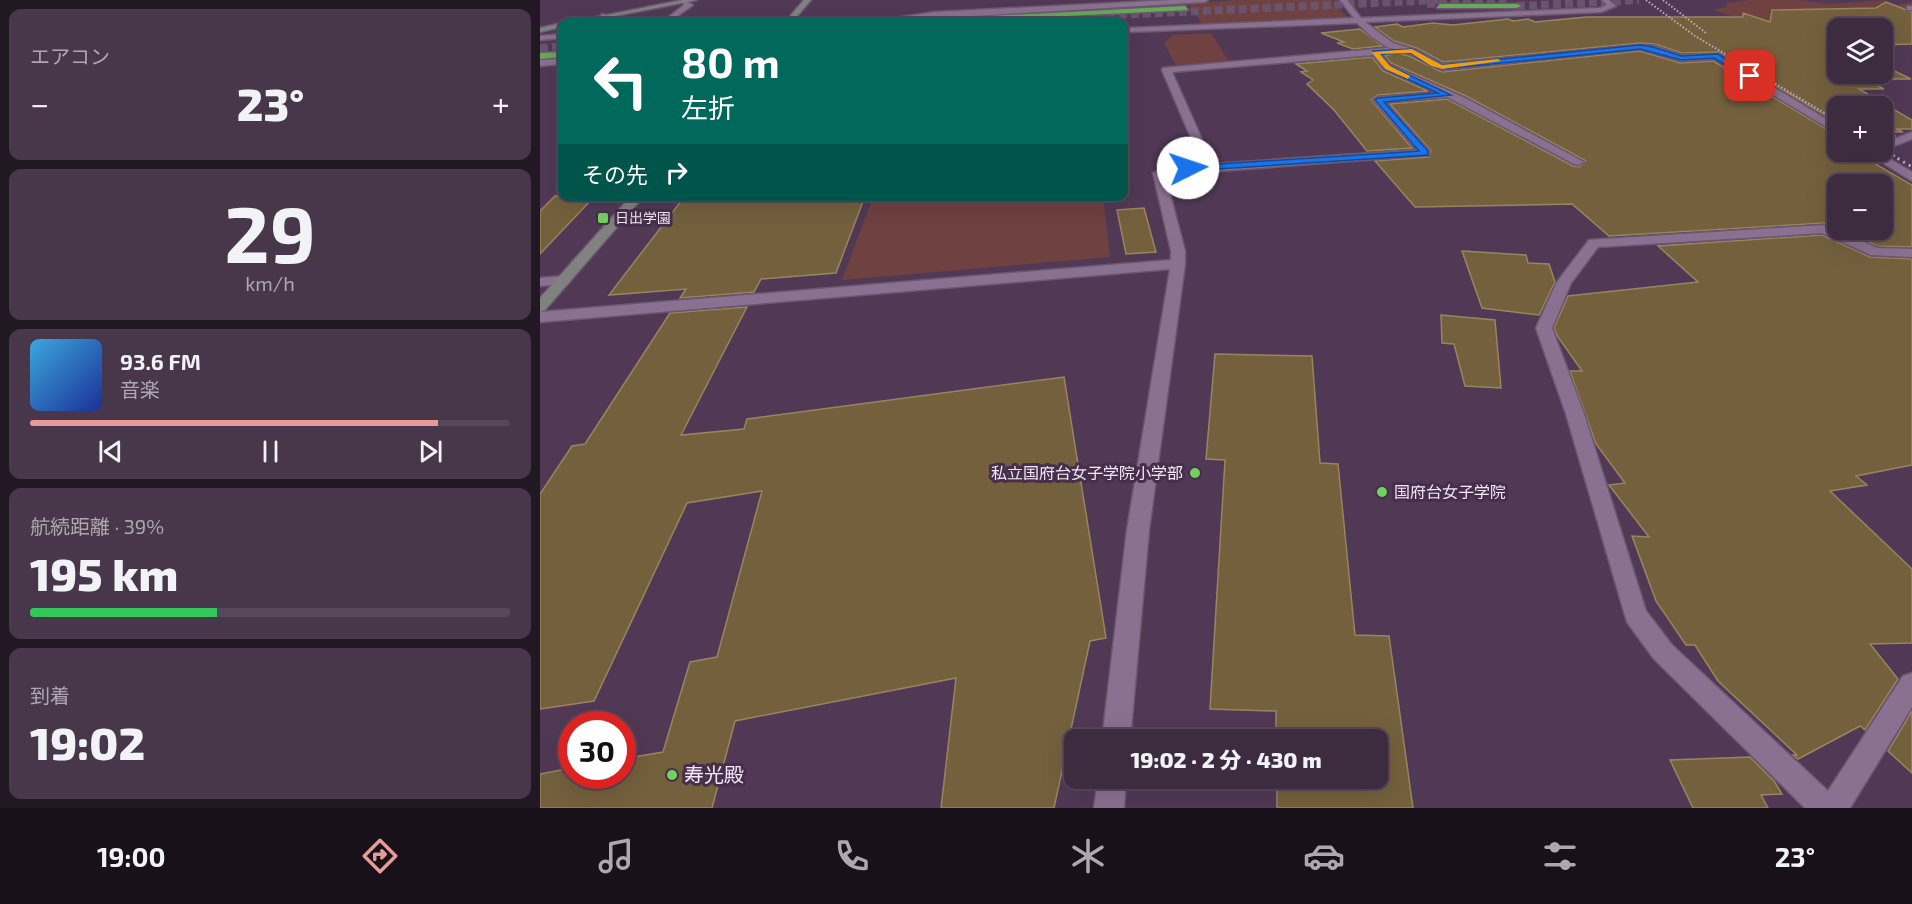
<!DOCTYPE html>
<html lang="ja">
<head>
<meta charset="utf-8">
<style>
	:root { --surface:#3d2b40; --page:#48374b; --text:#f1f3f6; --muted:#ada7b1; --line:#564759; --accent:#e69b98 }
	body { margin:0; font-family:"Exo 2","Noto Sans JP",sans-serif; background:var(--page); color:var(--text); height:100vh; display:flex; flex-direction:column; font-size:22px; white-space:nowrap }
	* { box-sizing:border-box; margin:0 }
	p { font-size:20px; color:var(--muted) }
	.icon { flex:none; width:33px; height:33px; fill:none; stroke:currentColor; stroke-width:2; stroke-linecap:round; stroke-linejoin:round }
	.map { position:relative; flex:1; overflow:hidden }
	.details { display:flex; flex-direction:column; gap:9px; padding:9px; background:#221823; width:540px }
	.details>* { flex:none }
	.banner { position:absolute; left:18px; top:18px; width:570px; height:183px; border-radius:12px; box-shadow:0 6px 24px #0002,0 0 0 2px var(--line); background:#00695c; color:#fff; overflow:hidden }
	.tools { position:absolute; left:1287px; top:18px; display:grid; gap:12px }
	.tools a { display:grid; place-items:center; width:66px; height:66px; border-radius:12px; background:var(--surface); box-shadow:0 6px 24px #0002,0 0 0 2px var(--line); font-size:30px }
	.speed { position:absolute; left:18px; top:711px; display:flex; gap:12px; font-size:30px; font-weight:700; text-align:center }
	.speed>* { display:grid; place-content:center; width:78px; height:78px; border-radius:50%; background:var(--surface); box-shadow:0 6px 24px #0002,0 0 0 2px var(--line); line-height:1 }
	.speed .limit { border:9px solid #d22; background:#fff; color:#111 }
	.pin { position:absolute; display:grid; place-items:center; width:51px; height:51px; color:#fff; margin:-26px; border-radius:12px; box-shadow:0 3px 9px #0006 }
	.me { position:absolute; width:66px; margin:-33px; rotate:86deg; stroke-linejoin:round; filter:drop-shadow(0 0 4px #0008) }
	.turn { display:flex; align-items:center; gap:21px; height:126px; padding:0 24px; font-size:27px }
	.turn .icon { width:78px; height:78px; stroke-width:2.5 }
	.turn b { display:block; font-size:42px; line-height:51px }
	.then { display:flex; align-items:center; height:57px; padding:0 24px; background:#0003; gap:12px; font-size:22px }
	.big { font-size:45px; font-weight:800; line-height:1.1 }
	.details .widget { flex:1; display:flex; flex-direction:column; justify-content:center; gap:9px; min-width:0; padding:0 21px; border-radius:12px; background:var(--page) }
	.details .dial { align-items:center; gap:0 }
	.dial b { font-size:78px; line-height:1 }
	.song { display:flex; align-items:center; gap:18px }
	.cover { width:72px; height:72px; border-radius:9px; background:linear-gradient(135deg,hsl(200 70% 55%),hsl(230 70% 35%)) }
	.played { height:6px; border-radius:3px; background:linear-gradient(90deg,var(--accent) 85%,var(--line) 85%) }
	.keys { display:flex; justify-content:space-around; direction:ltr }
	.heat { display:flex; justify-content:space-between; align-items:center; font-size:33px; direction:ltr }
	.charge { height:9px; border-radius:4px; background:linear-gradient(90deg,#34c759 39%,var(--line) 0) }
	.trip { position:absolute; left:524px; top:729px; width:324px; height:60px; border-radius:12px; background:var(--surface); box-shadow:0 6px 24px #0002,0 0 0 2px var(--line); font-weight:800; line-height:60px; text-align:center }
	.menu { display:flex; height:96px; justify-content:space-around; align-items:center; background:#18111a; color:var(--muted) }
	.menu .icon { width:42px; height:42px }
	.menu .current { color:var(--accent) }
	.menu b { font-size:27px; color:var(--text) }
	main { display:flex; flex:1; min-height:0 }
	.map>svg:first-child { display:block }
	.green { fill:#6f4141 }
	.building { fill:#74603d; stroke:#9a8460; stroke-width:1.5 }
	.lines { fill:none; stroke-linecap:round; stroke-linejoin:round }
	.highway-tunnel { stroke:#6a536e; stroke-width:8; stroke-dasharray:8 4; stroke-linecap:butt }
	.street-casing { stroke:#6b5770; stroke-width:3 }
	.secondary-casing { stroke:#6b5770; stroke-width:3 }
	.highway-casing { stroke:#6b5770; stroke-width:3 }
	.street { fill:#8b7191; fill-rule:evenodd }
	.secondary { fill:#808280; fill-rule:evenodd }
	.highway { fill:#67a859; fill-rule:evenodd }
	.rail-far1 { stroke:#bfadc3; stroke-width:2; stroke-dasharray:1.5 2; stroke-linecap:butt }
	.rail { stroke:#bfadc3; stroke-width:3; stroke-dasharray:2 4.5; stroke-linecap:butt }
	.route { fill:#1a73e8; stroke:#114b97; stroke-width:1.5 }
	.slow { fill:#f59e0b }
	.poi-dot { fill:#72d25d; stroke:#462f4b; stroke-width:2 }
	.labels { text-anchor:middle; stroke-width:6; stroke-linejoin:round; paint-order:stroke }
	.far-poi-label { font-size:14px; fill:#f5e6f8; stroke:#462f4b; text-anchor:start }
	.poi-label { font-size:16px; fill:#f5e6f8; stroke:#462f4b; text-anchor:end }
	.near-poi-label { font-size:20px; fill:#f5e6f8; stroke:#462f4b; text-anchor:start }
</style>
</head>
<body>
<main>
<section class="details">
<div class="widget"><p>エアコン</p>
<div class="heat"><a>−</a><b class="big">23°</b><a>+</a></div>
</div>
<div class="widget dial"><b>29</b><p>km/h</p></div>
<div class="widget">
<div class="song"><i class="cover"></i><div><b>93.6 FM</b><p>音楽</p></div></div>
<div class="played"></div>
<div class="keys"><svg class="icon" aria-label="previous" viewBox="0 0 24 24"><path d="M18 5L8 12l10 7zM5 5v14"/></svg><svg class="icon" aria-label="pause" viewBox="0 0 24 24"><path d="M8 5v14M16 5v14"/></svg><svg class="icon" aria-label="next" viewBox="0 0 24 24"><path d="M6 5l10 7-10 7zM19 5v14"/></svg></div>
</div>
<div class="widget"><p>航続距離 · 39%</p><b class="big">195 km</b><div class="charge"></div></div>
<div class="widget"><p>到着</p><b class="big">19:02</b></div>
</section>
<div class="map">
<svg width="1372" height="808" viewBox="0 0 1372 808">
	<rect width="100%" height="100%" fill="#513956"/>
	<path class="green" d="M700,0H792L808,18L662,24L648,3Z
		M1209,0H1258L1289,4L1347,0L1343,3L1356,6L1372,1V23L1342,28H1298L1297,33L1199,19L1173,10L1186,7L1187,3Z
		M671,33L689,62L636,65L624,43L633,35Z
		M333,197H563L570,257L302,280Z"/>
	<path class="building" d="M1346,2L1372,12V44L1342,45V28H1298V74H1342V65L1371,79H1325L1344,89H1319L1372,120V129H1356L1363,132H1348L1355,136L1350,138H1342V106H1298V123L1179,52L1142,53L1115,44L1100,43L903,62L877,48L854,41L835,27L857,24L863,27L893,23L913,25L968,19L973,21L988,19L995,22L1046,17H1203V13L1230,22L1232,10L1336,8Z
		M820,29L842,46L813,49L797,43L804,42L781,33Z
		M852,51L869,56L902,72L1100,51L1140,63L1173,61L1298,136V138H1292L1298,141V152H1315L1372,185V247L1338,246L1300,230H1342V184H1298V228L1284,223L1069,236L1032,204L875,207L835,161L889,157L891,151L850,104L907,99L1033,166L1039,167L1046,161L926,96L851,63L845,56L852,54Z
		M832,57L843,71L888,91L838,95L831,100L872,148L827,151L794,110L767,84L773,80L761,72L767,71L756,64Z
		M15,196H55L0,254V211Z
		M145,196H325L296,273L221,279L214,292L140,298L146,289L69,295Z
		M604,208L616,252L586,254L577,210Z
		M1282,235L1330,257L1372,259V465L1316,476L1327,485L1290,491L1372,569V643L1330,644L1358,679L1325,730L1320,726L1258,759L1253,755H1257L1178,681L1155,645H1146L1116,601L1092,536L1109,537L1069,485L1085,483L1056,444L1030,371H1042L1018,337L1014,328L1028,296L1158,282L1118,246Z
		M922,251L986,255L988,263L1009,264L1015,282L999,315L942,308Z
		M207,307L141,435L204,429L207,419L524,377L566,638L550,641L514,808H401L416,678L195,721L172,808H0V774L32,768V776H82V759L123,752L150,662L177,657L222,491L147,503L54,701L0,709V494L32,446L45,444L130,313Z
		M901,315L955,320L961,388L925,386L914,344L902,343Z
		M675,354L772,356L780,463L798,464L815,635L849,636L873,808H737V778H837V740H736V711L670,709L685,460L666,459Z
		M1372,711V773L1348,751Z
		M1210,757L1234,781L1242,794L1221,795L1228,808H1153L1130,760Z"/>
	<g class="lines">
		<path class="highway-tunnel" d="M887,4L966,0
			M977,6L1099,0
			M423,22L899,0
			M0,48L22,46"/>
		<g class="street-casing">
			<path id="street" d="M632,0H668L665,2L384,19L388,22H380L374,19L328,22L395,12Z
				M800,0H807L821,18L1060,8L1067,5L1062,0H1069L1076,6L1061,12L825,22L853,43L876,50L903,64L1100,45L1114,46L1142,55L1179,54L1298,126V134L1174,59L1141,61L1100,49L902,70L870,54L847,47L832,37L817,23L589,32L585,30L589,28L814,18Z
				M142,1H146L153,5L129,22H122L144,5Z
				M1367,6H1372V10H1367Z
				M62,14L71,17L65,22H58Z
				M22,34V38L0,40V36Z
				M847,48L850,49V53L841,54L850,65L925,98L1044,162L1038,165L1034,164L907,97L845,102L889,151V155L625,175L645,251V264L609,530L590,740H562L587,530L630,269L0,322V312L631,260V251L613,173L628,167L662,164L622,70L623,68ZM833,55L844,69L897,93L838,97L833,100L877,150L673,164L632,72Z
				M22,59V64L0,66V60Z
				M1372,132V139L1342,151V144Z
				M1325,152H1338L1372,172V181Z
				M1284,225L1338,248L1372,249V257L1331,255L1282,233L1058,247L1031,283L1012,328L1044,414L1106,611L1132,645L1288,791L1363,676L1372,673V707L1310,808H1265L1114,659L1087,622L1026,414L996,328L1017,282L1049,240Z
				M24,276L31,280L29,283L0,286V278Z
				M558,778H586L584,808H554Z"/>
		</g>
		<g class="secondary-casing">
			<path id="secondary" d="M143,0H157L44,22H31Z
				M264,0H271L252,22H245Z
				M22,23V27L0,32V28Z
				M91,196H104L5,310L0,312V298Z"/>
		</g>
		<g class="highway-casing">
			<path id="highway" d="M900,4H977L981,6L977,8H897Z
				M645,6L648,10L406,22H368L372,20Z
				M22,52V57L0,59V53Z"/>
		</g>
		<use href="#street" class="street"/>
		<use href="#secondary" class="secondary"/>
		<use href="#highway" class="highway"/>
		<path class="rail-far1" d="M1106,0L1155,36L1298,121
			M1123,0L1166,33
			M1342,148L1355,156"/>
		<path class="rail" d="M1352,155L1372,167"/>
	</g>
	<path class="route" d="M1100,45L1113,47L1142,56L1178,54L1213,76L1207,78L1174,58L1141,60L1100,49L902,69L891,66L871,53L840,54L850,66L911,95L844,102L888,151V155L648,171L644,168L648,166L879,151L835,100L838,98L898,93L845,69L833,51L872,49L902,65Z"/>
	<path class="slow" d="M872,49L902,65L958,59L961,61L902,69L891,66L871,53L840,54L850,66L870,76L868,79L845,69L832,52Z"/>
	<g class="poi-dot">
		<rect x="57" y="212" width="12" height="12" rx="3"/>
		<circle cx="655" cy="473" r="6"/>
		<circle cx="842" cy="492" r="6"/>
		<circle cx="132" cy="775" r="6"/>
	</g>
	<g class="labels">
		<g class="far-poi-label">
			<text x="75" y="223">日出学園</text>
		</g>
		<g class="poi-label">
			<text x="643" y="479">私立国府台女子学院小学部</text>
			<text x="854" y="498" text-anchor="start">国府台女子学院</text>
		</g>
		<g class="near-poi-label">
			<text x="144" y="782">寿光殿</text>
		</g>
	</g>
</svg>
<div class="tools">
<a><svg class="icon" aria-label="layers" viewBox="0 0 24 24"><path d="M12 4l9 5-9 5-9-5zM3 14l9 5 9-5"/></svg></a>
<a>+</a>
<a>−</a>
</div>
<div class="speed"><div class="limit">30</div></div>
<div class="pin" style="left:1210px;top:76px;background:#d93025"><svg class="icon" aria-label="arrive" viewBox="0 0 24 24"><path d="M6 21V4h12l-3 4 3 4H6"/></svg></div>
<svg class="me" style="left:648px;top:168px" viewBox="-20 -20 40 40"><circle r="19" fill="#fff"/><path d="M0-13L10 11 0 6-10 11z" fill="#1a73e8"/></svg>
<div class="trip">19:02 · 2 分 · 430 m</div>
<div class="banner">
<div class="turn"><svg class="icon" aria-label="left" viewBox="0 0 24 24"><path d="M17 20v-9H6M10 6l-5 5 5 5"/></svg><div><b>80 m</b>左折</div></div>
<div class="then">その先<svg class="icon" aria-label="right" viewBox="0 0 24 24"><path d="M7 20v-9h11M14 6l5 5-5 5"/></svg></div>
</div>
</div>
</main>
<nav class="menu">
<b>19:00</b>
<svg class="icon current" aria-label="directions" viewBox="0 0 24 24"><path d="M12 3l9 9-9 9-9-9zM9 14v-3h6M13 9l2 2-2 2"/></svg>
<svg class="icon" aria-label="music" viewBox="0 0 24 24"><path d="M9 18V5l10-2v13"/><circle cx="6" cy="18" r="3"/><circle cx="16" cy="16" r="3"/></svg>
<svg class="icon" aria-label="phone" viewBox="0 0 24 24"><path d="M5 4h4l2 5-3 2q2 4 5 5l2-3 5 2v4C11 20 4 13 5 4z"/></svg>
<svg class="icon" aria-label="climate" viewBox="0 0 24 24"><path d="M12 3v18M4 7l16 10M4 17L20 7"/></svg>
<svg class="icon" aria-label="car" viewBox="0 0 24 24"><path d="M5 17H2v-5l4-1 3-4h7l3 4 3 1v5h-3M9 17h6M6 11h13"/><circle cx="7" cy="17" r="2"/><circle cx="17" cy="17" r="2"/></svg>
<svg class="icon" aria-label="filters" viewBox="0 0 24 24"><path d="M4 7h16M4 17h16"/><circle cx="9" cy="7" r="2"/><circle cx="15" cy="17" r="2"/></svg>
<b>23°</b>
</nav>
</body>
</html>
